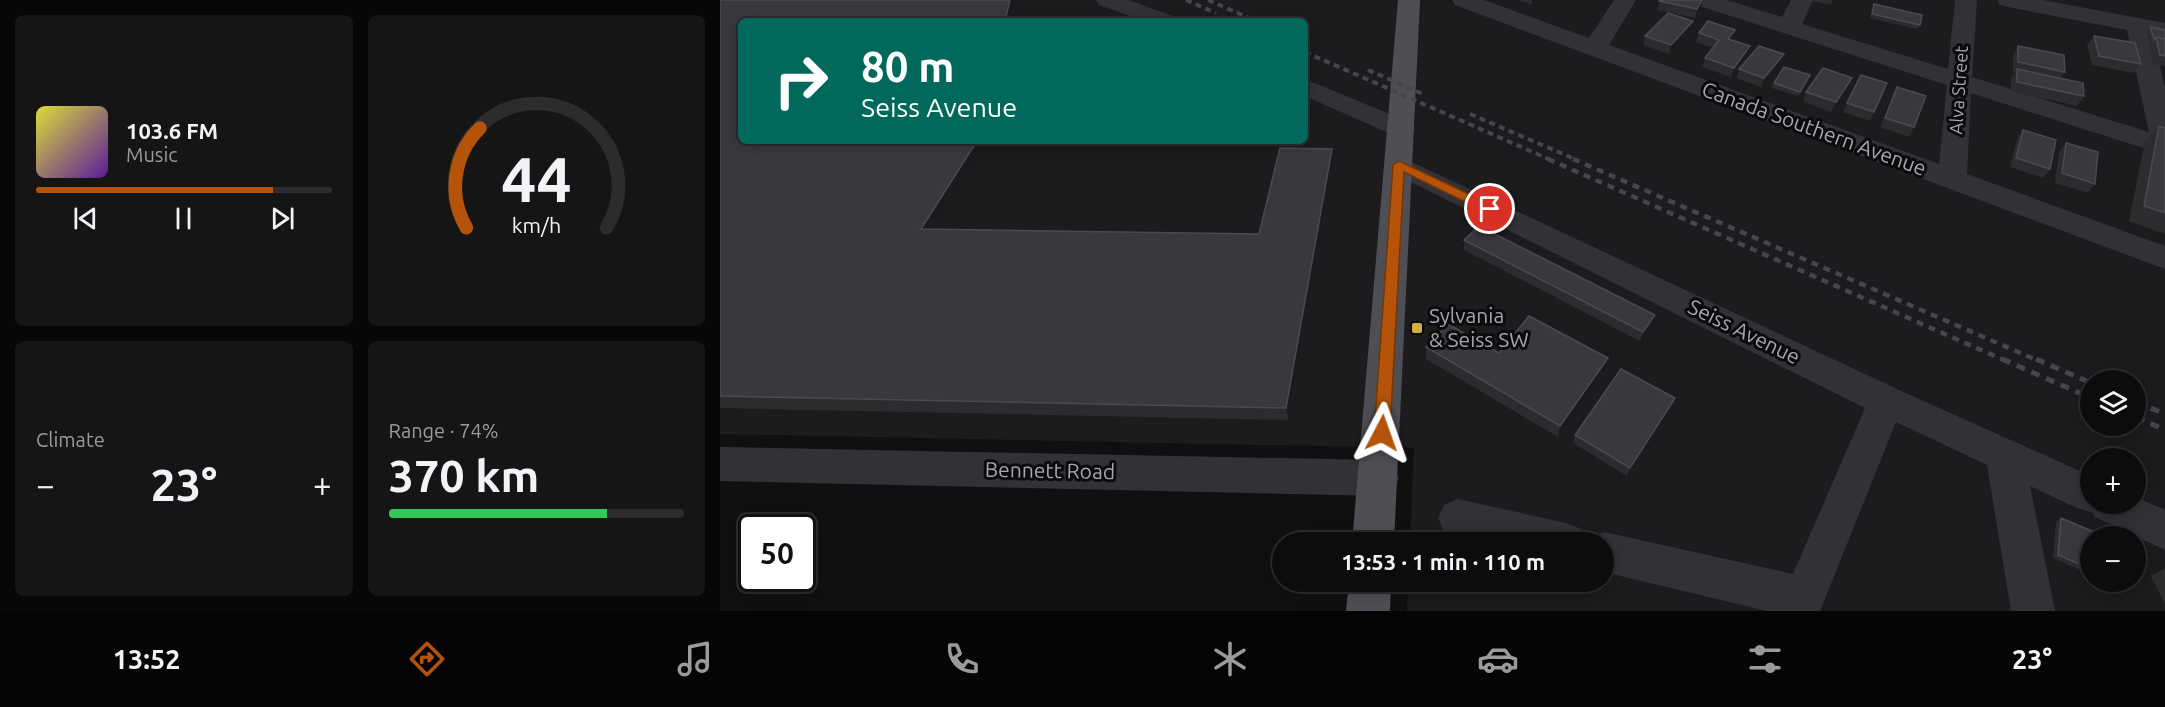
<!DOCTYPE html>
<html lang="en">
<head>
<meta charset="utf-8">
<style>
	:root { --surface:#0c0c0d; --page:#151516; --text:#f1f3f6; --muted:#9a9b9d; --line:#2c2c2e; --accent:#b45309 }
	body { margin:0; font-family:Ubuntu,sans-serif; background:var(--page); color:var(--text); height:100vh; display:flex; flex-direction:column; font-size:22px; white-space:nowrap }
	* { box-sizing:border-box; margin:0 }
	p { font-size:20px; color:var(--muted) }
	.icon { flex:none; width:33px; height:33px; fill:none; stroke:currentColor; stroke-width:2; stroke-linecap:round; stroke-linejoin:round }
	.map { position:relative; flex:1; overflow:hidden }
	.details { display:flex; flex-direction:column; gap:15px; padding:15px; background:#070707; width:720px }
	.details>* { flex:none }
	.hud { position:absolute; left:18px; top:18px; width:570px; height:126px; border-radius:9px; box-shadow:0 3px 15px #0003,0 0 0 2px var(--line); background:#00695c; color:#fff; overflow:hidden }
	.fabs { position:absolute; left:1360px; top:370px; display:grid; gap:12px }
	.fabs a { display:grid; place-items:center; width:66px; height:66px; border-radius:50%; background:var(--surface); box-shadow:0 3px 15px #0003,0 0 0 2px var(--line); font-size:30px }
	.speed { position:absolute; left:18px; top:514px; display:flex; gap:12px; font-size:30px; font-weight:700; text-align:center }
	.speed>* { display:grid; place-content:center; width:78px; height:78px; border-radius:50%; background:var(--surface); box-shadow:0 3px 15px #0003,0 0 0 2px var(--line); line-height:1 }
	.speed .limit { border:3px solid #111; border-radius:9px; background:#fff; color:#111 }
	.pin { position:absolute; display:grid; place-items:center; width:51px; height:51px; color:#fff; margin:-26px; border:3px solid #fff; border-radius:50%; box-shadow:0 2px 6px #0007 }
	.me { position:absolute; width:66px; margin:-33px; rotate:4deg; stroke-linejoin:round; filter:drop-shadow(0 0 4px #0008) }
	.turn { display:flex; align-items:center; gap:21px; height:126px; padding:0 24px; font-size:27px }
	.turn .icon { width:78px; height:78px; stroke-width:2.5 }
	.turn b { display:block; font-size:42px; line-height:51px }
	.big { font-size:45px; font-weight:700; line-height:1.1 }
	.details .widget { flex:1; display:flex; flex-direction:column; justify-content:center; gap:9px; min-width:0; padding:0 21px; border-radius:9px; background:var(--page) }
	.details .dial { align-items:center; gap:0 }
	.dial svg { height:156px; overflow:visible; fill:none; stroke:var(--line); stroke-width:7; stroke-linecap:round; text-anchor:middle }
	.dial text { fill:var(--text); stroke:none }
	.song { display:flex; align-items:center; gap:18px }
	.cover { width:72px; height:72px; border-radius:9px; background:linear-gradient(135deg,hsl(60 70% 55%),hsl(270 70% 35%)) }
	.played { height:6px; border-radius:3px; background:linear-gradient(90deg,var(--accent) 80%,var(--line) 80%) }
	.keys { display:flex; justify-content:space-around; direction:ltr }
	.heat { display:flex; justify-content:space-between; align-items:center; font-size:33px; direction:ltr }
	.charge { height:9px; border-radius:4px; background:linear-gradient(90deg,#34c759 74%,var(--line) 0) }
	.details .tiles { flex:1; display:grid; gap:15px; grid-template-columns:repeat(2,1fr) }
	.trip { position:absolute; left:552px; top:532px; width:342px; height:60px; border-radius:30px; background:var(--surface); box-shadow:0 3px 15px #0003,0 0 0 2px var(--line); font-weight:700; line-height:60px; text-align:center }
	.tab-bar { display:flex; height:96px; justify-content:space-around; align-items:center; background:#050505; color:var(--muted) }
	.tab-bar .icon { width:42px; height:42px }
	.tab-bar .selected { color:var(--accent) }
	.tab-bar b { font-size:27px; color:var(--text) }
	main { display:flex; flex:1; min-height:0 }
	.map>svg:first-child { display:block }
	.built { fill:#1c1c1e; fill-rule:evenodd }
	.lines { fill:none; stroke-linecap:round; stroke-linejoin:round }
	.minor { fill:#323236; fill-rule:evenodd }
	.major { fill:#4e4f54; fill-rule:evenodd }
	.rail-far2 { stroke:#45464b; stroke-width:4; stroke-dasharray:6 4.5; stroke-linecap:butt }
	.rail-far1 { stroke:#45464b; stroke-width:4.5; stroke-dasharray:7 6; stroke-linecap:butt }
	.rail { stroke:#45464b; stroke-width:5; stroke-dasharray:9 7; stroke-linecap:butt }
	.wall { fill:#2c2c2f }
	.shaded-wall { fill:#1b1b1d }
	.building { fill:#39393d; stroke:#494b4f; stroke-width:1.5 }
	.route { fill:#b45309; stroke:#753606; stroke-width:1.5 }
	.poi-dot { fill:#d8ab41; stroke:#0b0b0c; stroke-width:2 }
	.labels { text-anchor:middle; stroke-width:6; stroke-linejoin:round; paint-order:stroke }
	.far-street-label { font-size:18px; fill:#a3a7b0; stroke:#0b0b0c }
	.street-label { font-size:21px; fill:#a3a7b0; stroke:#0b0b0c }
	.poi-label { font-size:21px; fill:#a3a7b0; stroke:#0b0b0c; text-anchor:start }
</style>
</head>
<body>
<main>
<section class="details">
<div class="tiles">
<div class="widget">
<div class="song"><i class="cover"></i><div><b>103.6 FM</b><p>Music</p></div></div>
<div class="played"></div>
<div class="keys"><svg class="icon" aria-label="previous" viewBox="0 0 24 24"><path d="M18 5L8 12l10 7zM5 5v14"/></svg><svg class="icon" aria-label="pause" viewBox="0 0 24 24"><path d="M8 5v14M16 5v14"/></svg><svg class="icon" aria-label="next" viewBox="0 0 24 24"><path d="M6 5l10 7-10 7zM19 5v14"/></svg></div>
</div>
<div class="widget dial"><svg viewBox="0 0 100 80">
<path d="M14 69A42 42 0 1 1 86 69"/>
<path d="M14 69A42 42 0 0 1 21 18" stroke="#b45309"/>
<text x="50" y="56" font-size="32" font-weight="700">44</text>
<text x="50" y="72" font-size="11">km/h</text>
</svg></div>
<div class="widget"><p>Climate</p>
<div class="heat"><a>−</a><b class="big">23°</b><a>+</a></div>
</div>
<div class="widget"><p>Range · 74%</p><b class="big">370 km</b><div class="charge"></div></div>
</div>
</section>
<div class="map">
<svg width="1445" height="611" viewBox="0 0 1445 611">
	<rect width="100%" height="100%" fill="#101011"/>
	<path class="built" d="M0,0H1445V611H687L688,582H884V543H690L694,448L0,434ZM21,21H585V141H21ZM1371,381H1416V426H1371ZM1371,459H1416V504H1371ZM1371,537H1416V582H1371Z"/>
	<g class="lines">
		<path class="minor" d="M376,0H408L453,16L456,21H424L379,5Z
			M732,0H764L869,38L894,0H916L889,45L1219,164L1227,85L976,5L973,0H1007L1062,17L1071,0H1093L1082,24L1228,69L1235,0H1257L1252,77L1429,132L1407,30L1288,7L1280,5L1277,0H1323L1445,23V37L1432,34L1445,88V155L1251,93L1247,174L1445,246V269L735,5Z
			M585,79L691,123L695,129L691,135L682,137L673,135L585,96Z
			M679,156L1179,390L1371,476V504H1416V497L1445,510V550L1375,517L1373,513L1357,508L1310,486L1335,611H1291L1267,465L1176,422L1100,611H1047L884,572V543H867L869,538L884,532L1073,574L1145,408L669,171L665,165L669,159Z
			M0,447L659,460L673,465L679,478L673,491L659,496L0,481Z
			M738,499L846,523L861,529L867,543C819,543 769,549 724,531L718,518L724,505Z"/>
		<path class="major" d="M678,0H700L674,543H632Z
			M629,582H671L670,611H626Z"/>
		<path class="rail-far2" d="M466,0L496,13
			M488,0L536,21
			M585,52L831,160
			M648,70L703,94
			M750,114L857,160"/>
		<path class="rail-far1" d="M828,159L1286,361
			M853,159L1319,361"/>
		<path class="rail" d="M1282,359L1371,398
			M1316,359L1371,383
			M1416,402L1445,414
			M1416,417L1445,430"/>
	</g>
	<path class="wall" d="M0,0H298L293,21L21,141H273L218,229L539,234L614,162L569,420L0,408Z
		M799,0H819L812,5Z
		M940,0L981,6L975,18L937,10Z
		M1091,0H1113L1111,5L1091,1Z
		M1154,4L1200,25L1197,29L1150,18Z
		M973,21L971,30L949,54L923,45L925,36Z
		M1430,27L1445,30V66L1433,64L1429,46L1430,45L1426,32Z
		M979,33L1012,39L1011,40L1027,55L1011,77L982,67L985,58L993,48L976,42Z
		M1374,36L1421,64L1414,73L1372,65L1367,45Z
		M1298,46L1345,72L1341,79L1364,96L1357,106L1291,91V78L1295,72L1293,71V55Z
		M1064,54L1061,63L1041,87L1016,78L1019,69Z
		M1141,75L1154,112L1150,121L1123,112Z
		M1132,78L1127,87L1111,112L1083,101L1086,92Z
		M1088,80L1078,96L1052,88L1054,83Z
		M1177,87L1194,127L1189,137L1160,127Z
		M1439,126L1445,128V234L1409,221L1425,141Z
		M1303,130L1330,169L1323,178L1290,167L1297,139Z
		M1346,143L1375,184L1368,193L1335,183L1339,152Z
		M744,240L932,324L920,341L744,250Z
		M706,347L779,353L885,370L838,437L706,359Z
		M955,398L951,406L907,476L853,443L855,435Z
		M1341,518L1371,537V575L1333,558L1336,522Z
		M1445,568V604L1431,576Z"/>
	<path class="shaded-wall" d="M290,0H298L293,21H285Z
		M812,0H819L812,5Z
		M982,0L981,6L975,18L977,9Z
		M973,21L971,30L949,54L951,45Z
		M1015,30L1012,39L1005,48L1008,39Z
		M1030,46L1027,55L1011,77L1014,68Z
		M1064,54L1061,63L1041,87L1044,78Z
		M1132,78L1127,87L1111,112L1116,102Z
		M257,141H273L210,241L201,229Z
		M612,149L614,162L569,420L566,408Z
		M935,315L932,324L920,341L923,332Z
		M888,358L885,370L838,437L840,426Z
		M955,398L951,406L907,476L910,468Z"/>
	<path class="building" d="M0,0H290L285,21H21V141H257L201,229L539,234L560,148L612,149L566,408L0,396Z
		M940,0H982L977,9L939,1Z
		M1154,4L1202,15L1200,25L1152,14Z
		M948,13L973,21L951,45L925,36Z
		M988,21L1015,30L1008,39L1030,46L1014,68L985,58L999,40L979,33Z
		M1430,27L1445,30V39L1436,37L1434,40Z
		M1374,36L1415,43L1421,64L1379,56Z
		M1436,37L1445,39V56L1440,55Z
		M1039,46L1064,54L1044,78L1019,69Z
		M1298,46L1344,55L1345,72L1298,62Z
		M1064,67L1090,75L1080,92L1054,83Z
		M1103,68L1132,78L1116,102L1086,92Z
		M1297,69L1363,83L1364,96L1297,82Z
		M1141,75L1167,83L1154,112L1127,103Z
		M1177,87L1206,96L1194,127L1165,118Z
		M1439,126L1445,128V213L1424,206Z
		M1303,130L1336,140L1330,169L1296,158Z
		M1346,143L1378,152L1375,184L1342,173Z
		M759,226L935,315L923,332L744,240Z
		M809,316L888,358L840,426L706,347L728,324L779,353Z
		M901,369L955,398L910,468L855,435Z
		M1341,518L1384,536L1371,537V569L1338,555Z"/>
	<path class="route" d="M679,161L774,206L776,209L770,213L766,212L684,172L670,433L667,438L662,440L656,438L654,433L673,165Z"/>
	<rect class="poi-dot" x="691" y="322" width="12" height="12" rx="3"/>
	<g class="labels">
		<g class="far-street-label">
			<text transform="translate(1239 90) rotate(-86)" y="6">Alva Street</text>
		</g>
		<g class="street-label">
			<text transform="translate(1094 129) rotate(20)" y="7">Canada Southern Avenue</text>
			<text transform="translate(1024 332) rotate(26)" y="7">Seiss Avenue</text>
			<text transform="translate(330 471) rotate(1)" y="7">Bennett Road</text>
		</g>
		<g class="poi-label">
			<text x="709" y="323">Sylvania<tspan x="709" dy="24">&amp; Seiss SW</tspan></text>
		</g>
	</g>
</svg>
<div class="fabs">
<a><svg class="icon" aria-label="layers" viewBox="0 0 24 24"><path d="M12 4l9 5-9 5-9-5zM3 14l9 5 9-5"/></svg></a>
<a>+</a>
<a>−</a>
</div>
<div class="speed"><div class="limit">50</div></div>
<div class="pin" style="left:770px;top:209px;background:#d93025"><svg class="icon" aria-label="arrive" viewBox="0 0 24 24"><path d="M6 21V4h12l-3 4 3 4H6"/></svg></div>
<svg class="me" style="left:662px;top:433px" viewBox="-20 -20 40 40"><path d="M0-17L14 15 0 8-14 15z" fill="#b45309" stroke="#fff" stroke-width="4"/></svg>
<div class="trip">13:53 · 1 min · 110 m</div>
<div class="hud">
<div class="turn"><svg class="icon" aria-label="right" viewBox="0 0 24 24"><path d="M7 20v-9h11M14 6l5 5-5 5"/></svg><div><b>80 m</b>Seiss Avenue</div></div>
</div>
</div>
</main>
<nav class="tab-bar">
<b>13:52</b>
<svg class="icon selected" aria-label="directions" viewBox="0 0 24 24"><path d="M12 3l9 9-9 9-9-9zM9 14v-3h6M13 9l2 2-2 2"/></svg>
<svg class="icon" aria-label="music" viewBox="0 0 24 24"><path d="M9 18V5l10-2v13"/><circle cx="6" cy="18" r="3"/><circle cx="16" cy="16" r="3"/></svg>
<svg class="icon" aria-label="phone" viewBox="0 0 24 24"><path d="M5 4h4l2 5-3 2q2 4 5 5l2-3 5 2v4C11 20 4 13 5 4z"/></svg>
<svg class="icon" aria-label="climate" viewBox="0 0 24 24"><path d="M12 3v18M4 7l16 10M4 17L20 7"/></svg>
<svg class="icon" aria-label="car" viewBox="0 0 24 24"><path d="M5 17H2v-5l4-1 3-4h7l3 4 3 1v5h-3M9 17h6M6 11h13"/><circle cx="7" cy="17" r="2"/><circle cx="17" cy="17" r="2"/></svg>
<svg class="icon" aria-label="filters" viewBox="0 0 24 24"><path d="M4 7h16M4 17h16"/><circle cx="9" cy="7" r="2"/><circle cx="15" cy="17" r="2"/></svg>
<b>23°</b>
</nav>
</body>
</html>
